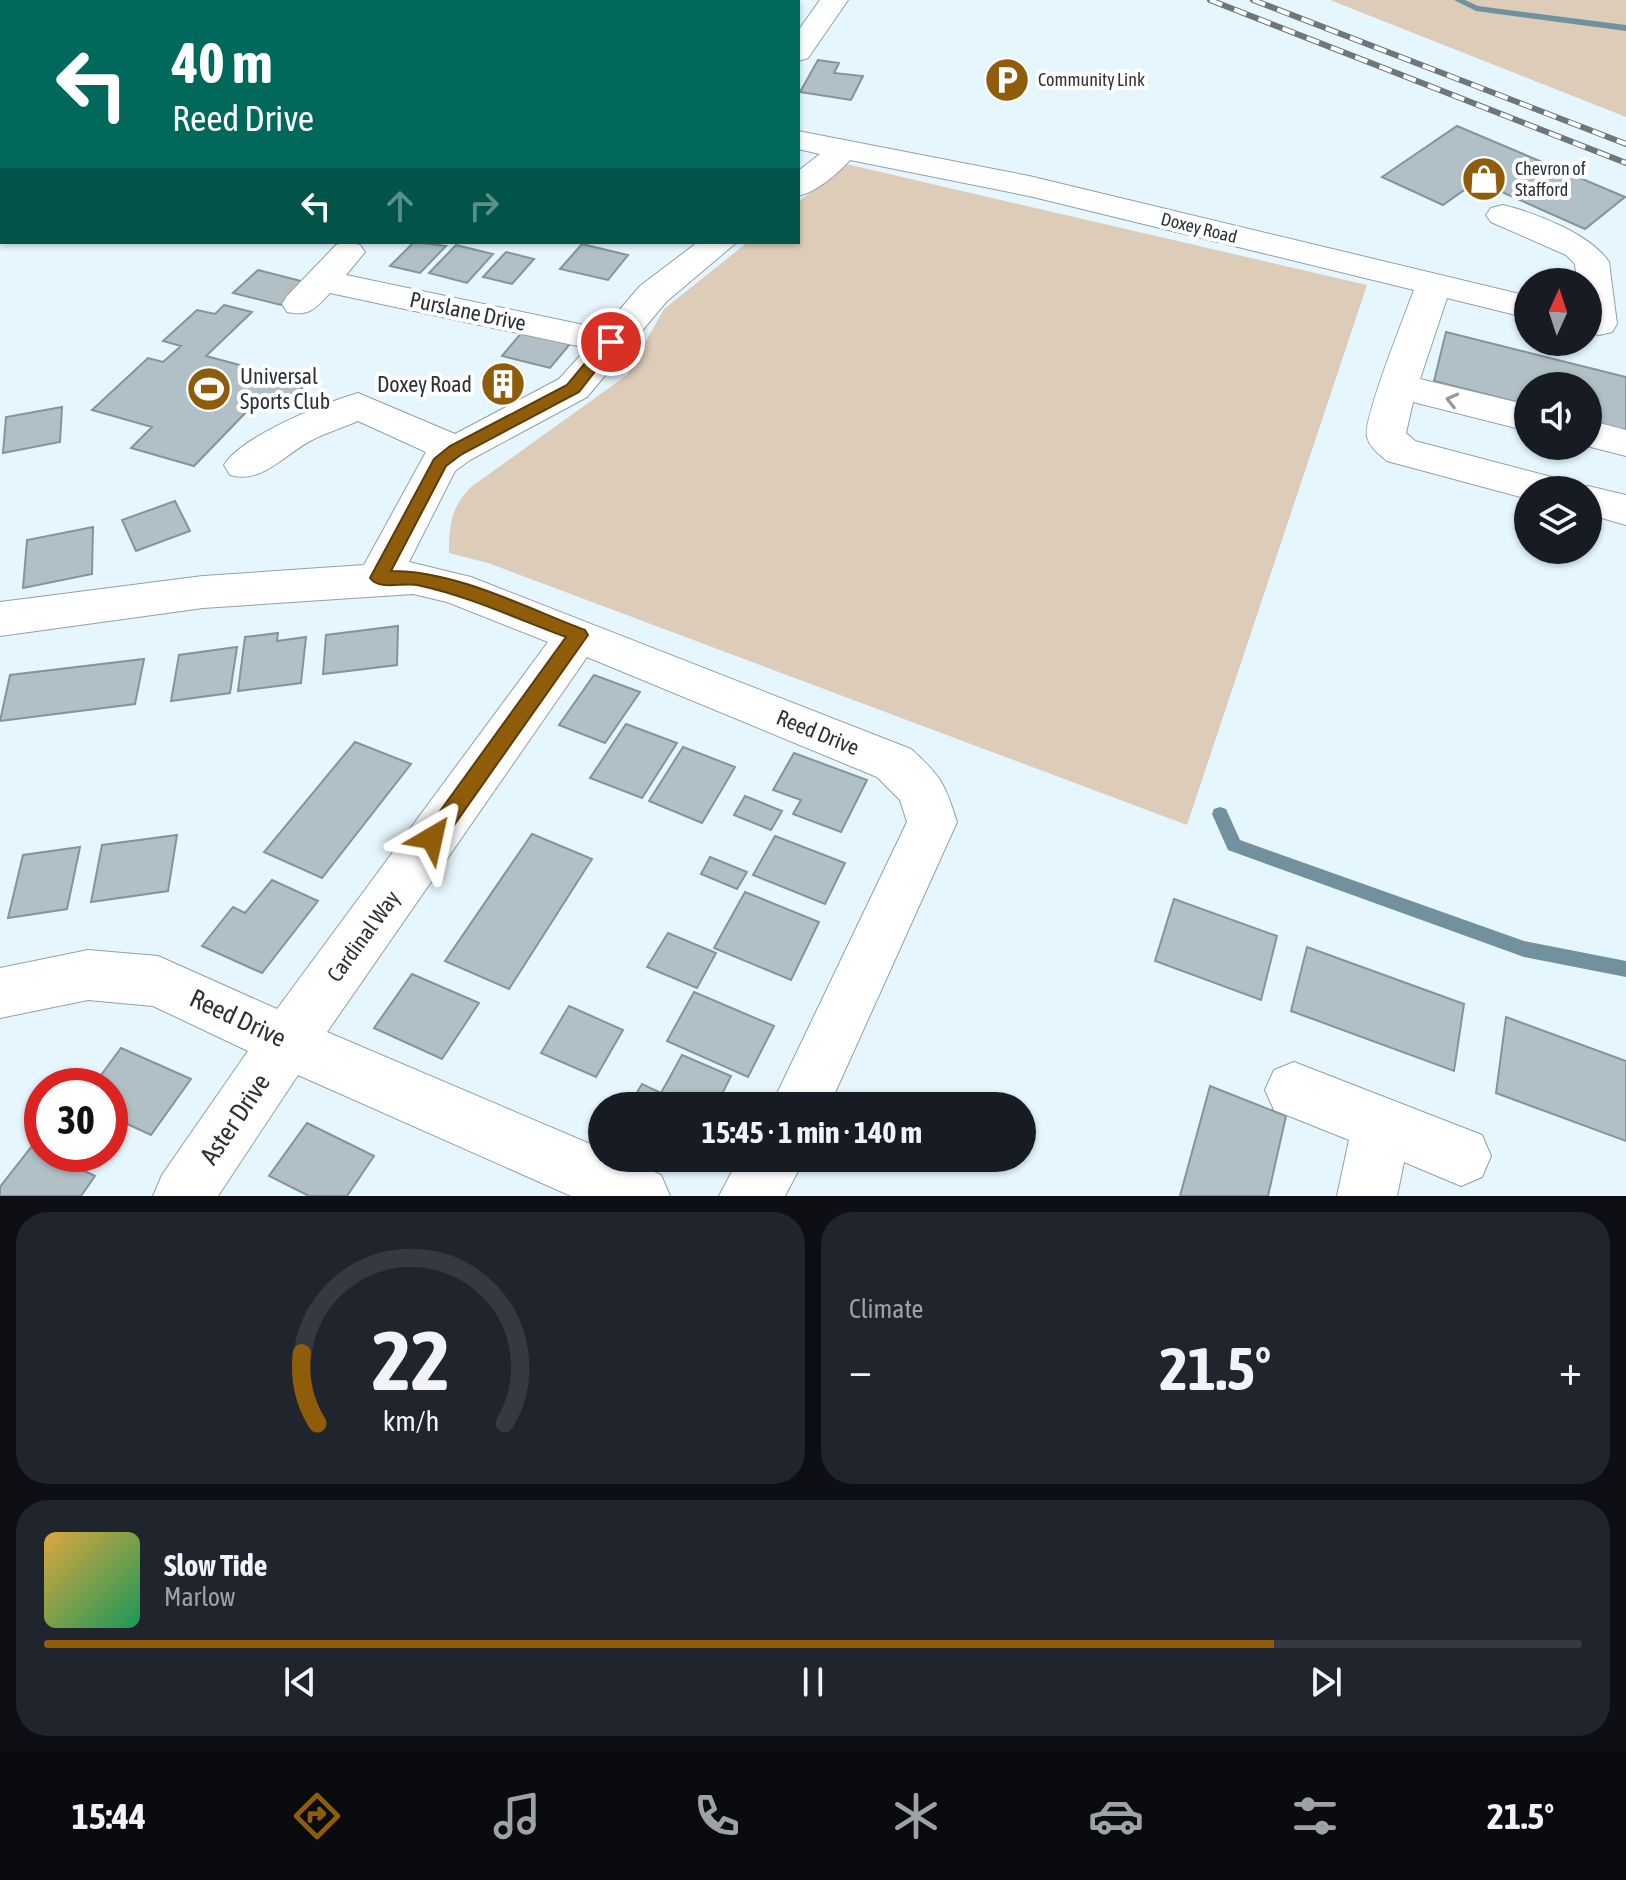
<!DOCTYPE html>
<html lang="en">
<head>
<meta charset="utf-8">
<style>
	:root { --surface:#171b24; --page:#20242c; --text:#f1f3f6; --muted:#9ea1a6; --line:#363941; --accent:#8f5d0a }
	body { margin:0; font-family:"Asap Condensed",sans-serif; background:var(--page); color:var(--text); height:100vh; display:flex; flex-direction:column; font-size:30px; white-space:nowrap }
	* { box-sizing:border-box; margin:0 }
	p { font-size:26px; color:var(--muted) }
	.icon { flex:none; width:44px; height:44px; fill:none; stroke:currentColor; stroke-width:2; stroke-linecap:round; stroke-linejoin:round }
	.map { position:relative; height:1196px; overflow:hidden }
	.side { display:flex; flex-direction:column; gap:16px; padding:16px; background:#0d0f14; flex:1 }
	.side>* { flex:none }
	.banner { position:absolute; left:0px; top:0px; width:800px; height:244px; box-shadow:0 2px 6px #0004; background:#00695c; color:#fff; overflow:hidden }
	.needle { width:52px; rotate:3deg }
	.buttons { position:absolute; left:1514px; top:268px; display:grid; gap:16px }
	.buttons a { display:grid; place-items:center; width:88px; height:88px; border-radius:50%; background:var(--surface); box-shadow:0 2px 6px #0004; font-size:40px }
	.speed { position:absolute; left:24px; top:1068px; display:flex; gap:16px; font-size:40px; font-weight:700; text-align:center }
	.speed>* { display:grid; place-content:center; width:104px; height:104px; border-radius:50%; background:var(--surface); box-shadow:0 2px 6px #0004; line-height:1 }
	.speed .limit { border:12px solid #d22; background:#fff; color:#111 }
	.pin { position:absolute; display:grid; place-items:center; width:68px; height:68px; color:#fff; margin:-34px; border:4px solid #fff; border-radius:50%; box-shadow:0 2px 8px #0007 }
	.me { position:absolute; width:88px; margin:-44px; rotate:36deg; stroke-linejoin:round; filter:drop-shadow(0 0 6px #0008) }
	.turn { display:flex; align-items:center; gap:28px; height:168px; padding:0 40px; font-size:36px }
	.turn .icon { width:104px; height:104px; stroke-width:2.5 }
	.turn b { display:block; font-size:56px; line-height:68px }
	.lanes { display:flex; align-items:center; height:76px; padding:0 40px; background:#0003; justify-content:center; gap:40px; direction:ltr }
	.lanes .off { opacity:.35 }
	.big { font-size:60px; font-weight:700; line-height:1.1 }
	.side .card { flex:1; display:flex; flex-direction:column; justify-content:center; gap:12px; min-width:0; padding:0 28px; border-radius:32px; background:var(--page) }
	.side .dial { align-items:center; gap:0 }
	.dial svg { height:208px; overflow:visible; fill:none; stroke:var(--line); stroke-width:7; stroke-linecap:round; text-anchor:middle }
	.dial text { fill:var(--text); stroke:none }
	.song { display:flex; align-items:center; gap:24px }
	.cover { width:96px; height:96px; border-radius:12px; background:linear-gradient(135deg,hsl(40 70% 55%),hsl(150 70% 35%)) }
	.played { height:8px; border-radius:4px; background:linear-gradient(90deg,var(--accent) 80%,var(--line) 80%) }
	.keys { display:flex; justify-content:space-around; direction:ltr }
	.heat { display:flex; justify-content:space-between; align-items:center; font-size:44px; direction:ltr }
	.side .tiles { flex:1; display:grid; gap:16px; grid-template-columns:1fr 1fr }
	.card:last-child { grid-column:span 2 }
	.trip { position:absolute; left:588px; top:1092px; width:448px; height:80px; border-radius:40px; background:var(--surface); box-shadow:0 2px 6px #0004; font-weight:700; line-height:80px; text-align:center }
	.tab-bar { display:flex; height:128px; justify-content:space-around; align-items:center; background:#090b0e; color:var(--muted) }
	.tab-bar .icon { width:56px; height:56px }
	.tab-bar .active { color:var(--accent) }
	.tab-bar b { font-size:36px; color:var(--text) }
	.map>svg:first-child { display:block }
	.green { fill:#ddccb8 }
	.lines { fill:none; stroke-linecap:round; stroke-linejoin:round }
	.stream { fill:#71919f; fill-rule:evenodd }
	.building { fill:#b1c0c7; stroke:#84949a; stroke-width:2 }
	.minor-casing { stroke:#92a1a8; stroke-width:2 }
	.minor { fill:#fff; fill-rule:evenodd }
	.rail-casing { stroke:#6d767b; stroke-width:6 }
	.rail { stroke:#fff; stroke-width:4; stroke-dasharray:13; stroke-linecap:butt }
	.oneway { stroke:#96989a }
	.route { fill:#8f5d0a; stroke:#5d3c06; stroke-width:2 }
	.labels { text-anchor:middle; stroke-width:8; stroke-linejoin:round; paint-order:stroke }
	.far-poi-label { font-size:18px; fill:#2c3235; stroke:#fff; text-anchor:start }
	.far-street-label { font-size:18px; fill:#2c3235; stroke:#fff }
	.street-label { font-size:22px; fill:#2c3235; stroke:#fff }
	.poi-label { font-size:22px; fill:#2c3235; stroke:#fff; text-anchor:start }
	.near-street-label { font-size:26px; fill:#2c3235; stroke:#fff }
</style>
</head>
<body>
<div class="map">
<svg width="1626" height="1196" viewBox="0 0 1626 1196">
	<rect width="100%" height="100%" fill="#e6f6fe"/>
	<path class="green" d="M1330,0H1626V117Z
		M846,164L1367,285L1187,825L488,563L449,553C449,525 451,507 471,487L627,375L664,309L748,242H798V202Z"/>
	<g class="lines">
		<path class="stream" d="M1454,0H1465L1478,6L1626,25V31L1476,11Z
			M1220,807L1226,809L1240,840L1524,941L1626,961V977L1524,957L1228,850L1212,814L1214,809Z"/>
	</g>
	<path class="building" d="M113,0H198L196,2Z
		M818,60L839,63L834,73L863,76L851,100L800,92Z
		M1457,126L1625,197L1585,229L1477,181L1443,205L1382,177Z
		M414,242L446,246L420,273L390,266Z
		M582,244L628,255L608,280L560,269Z
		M456,245L493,254L467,283L429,273Z
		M506,252L534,259L512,284L483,277Z
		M258,270L305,282L281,305L233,293Z
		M224,305L252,312L206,356L307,383L291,399L272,394L260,407L253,405L194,466L131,448L152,427L92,410L148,358L163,362L181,346L163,341L197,310L215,314Z
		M522,332L570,344L550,368L502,356Z
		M1446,332L1626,377V431L1588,421V386H1528V405L1434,381Z
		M500,373L520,379L506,394L487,389Z
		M62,407L60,442L3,453L6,417Z
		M175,501L190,531L136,551L122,520Z
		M93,527L92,574L23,588L27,540Z
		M398,626L397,665L323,674L326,635Z
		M278,633L277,641L306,637L301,683L238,691L245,637Z
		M237,647L230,693L171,701L179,655Z
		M144,659L135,704L0,721L10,675Z
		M594,675L640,692L605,743L559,725Z
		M626,724L677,743L642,798L590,778Z
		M355,742L411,764L322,878L264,852Z
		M683,747L735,767L702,823L649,801Z
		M794,753L867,780L841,832L793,814L801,800L773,790Z
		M745,796L782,811L771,830L734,815Z
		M532,834L592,859L509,989L445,961Z
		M177,835L168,891L91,902L102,845Z
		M775,836L845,863L825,904L753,875Z
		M80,847L67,909L8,918L23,855Z
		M710,857L747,872L737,889L701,874Z
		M272,880L318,901L262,973L202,946L233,907L245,913Z
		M745,892L819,922L791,980L714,948Z
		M1174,899L1277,936L1261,1000L1155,961Z
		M668,933L716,953L697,988L647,967Z
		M1307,947L1464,1004L1454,1071L1291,1011Z
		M412,974L479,1003L442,1059L374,1028Z
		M694,992L774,1026L748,1077L667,1041Z
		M569,1006L623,1030L596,1077L541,1053Z
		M1506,1017L1626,1061V1141L1496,1093Z
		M121,1048L191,1079L151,1135L110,1116V1086H93Z
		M682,1055L731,1076L716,1106H629L642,1084L661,1093Z
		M1210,1086L1286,1116L1268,1196H1180Z
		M307,1123L374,1156L347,1196H309L269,1176Z
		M32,1146L42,1151V1154H49L95,1176L81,1196H0V1187Z"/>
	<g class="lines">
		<g class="minor-casing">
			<path id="minor" d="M820,0H848L808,58L798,61V31Z
				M798,131L1029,176L1528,296V318L1447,298L1420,379L1528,405V431L1413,402L1406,433L1415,441L1563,480L1569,490H1528V499L1387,461C1379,454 1370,448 1367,437C1363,418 1405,315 1414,290L1029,196L850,160C836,175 818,191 798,196V171L820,154L798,149Z
				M1503,205C1536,213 1590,234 1609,262L1617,324L1612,332L1599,335L1588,332V282H1577L1575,264L1566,255L1491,222L1486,215L1491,208Z
				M347,242L360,245L365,252L346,275L603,329L640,286L698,242H737L666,302L587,397L470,460L455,471L409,562L471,577L911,749C941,776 945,784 957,822L829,1106H771L907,822L900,800L877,777L587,657L327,1032L602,1149V1158H622L661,1175L670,1196H571L298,1075L218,1196H153L162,1175L248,1051L153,1006L88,1000L0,1018V968L88,950L158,956L277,1009L548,642L447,602L413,594L203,608L0,636V602L203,576L364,565L426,452L358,421C342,428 325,433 310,441C283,456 261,484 230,475L224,465C242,436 324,403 358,393L455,434L559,379L587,348L330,293C316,308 309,317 287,312L282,304L287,296L336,245Z
				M1588,420L1626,430V456L1587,446Z
				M1588,486L1626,495V525L1588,514V490H1573Z
				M1294,1062L1482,1135L1491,1156L1482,1177L1461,1186L1404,1162L1397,1196H1337L1349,1140L1274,1110L1265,1090L1274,1070Z
				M739,1158H805L785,1196H719Z"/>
		</g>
		<use href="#minor" class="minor"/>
		<g class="rail-casing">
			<path id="rail" d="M1210,0L1626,163
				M1253,0L1626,144"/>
		</g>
		<use href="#rail" class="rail"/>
	</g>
	<defs><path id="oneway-chevron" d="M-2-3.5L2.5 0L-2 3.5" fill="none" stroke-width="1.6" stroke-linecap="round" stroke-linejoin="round" transform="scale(2)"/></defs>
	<use class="oneway" href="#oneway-chevron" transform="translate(1452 400) rotate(-166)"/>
	<path class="route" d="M611,337L618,342L579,392L462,454L446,466L391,571C457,571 524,607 585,630L588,635L440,845L432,847L425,845L422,838L425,832L566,637C517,619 469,596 417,585C403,582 379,591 370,578L434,459L450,446L567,385L605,339Z"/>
	<defs>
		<g id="parking-disc" transform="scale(2.3)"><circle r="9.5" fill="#8f5d0a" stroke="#fff"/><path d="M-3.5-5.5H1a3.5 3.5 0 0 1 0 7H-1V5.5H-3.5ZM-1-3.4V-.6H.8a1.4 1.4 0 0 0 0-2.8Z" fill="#fff"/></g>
		<g id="shop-disc" transform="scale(2.3)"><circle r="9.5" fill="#8f5d0a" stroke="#fff"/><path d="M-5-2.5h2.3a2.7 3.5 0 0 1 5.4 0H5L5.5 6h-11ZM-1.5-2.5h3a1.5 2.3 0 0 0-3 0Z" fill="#fff"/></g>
		<g id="building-disc" transform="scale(2.3)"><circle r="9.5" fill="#8f5d0a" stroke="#fff"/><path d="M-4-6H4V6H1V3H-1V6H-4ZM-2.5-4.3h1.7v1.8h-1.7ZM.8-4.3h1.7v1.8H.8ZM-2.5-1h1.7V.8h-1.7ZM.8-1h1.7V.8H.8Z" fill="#fff"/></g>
		<g id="stadium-disc" transform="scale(2.3)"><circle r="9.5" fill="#8f5d0a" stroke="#fff"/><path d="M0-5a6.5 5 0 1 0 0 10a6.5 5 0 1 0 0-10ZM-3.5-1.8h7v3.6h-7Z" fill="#fff"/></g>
	</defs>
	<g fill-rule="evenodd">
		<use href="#parking-disc" x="1007" y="80"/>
		<use href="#shop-disc" x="1484" y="179"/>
		<use href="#building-disc" x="503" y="384"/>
		<use href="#stadium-disc" x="209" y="389"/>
	</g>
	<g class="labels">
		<g class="far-poi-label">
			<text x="1038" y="86">Community Link</text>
			<text x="1515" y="175">Chevron of<tspan x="1515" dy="21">Stafford</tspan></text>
		</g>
		<g class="far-street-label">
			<text transform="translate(1199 228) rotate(14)" y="6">Doxey Road</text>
		</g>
		<g class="street-label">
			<text transform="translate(468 311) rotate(12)" y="8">Purslane Drive</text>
			<text transform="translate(818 732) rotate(22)" y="8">Reed Drive</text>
			<text transform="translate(363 936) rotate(-54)" y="8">Cardinal Way</text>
		</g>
		<g class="poi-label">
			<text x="240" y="384">Universal<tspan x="240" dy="25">Sports Club</tspan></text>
			<text x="472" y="392" text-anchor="end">Doxey Road</text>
		</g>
		<g class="near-street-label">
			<text transform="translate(238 1018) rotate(25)" y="9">Reed Drive</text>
			<text transform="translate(235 1119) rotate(-56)" y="9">Aster Drive</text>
		</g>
	</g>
</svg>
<div class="buttons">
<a><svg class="needle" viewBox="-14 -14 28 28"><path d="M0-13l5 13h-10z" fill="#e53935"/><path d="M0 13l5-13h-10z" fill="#9ea1a6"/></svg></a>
<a><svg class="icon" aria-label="sound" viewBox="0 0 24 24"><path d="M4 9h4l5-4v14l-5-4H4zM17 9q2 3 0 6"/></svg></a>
<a><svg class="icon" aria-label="layers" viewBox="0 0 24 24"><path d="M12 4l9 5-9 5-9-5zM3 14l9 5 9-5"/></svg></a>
</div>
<div class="speed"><div class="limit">30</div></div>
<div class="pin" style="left:611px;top:342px;background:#d93025"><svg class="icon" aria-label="arrive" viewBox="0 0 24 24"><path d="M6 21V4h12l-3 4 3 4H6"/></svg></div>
<svg class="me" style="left:432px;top:838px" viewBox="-20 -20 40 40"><path d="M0-17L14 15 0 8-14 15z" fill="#8f5d0a" stroke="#fff" stroke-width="4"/></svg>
<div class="trip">15:45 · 1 min · 140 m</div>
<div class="banner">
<div class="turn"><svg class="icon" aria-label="left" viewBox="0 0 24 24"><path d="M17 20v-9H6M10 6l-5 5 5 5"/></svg><div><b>40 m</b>Reed Drive</div></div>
<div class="lanes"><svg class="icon" aria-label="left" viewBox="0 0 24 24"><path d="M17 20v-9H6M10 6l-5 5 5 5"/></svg><svg class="icon off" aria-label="ahead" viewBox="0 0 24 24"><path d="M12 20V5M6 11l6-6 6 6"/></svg><svg class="icon off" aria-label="right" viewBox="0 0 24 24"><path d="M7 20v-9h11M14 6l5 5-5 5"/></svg></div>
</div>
</div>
<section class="side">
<div class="tiles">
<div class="card dial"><svg viewBox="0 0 100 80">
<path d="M14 69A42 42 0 1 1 86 69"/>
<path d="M14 69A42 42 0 0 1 8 42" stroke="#8f5d0a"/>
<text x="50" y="56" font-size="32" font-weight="700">22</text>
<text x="50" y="72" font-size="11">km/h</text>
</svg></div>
<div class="card"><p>Climate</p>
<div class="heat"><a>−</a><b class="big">21.5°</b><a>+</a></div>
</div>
<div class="card">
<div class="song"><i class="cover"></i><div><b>Slow Tide</b><p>Marlow</p></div></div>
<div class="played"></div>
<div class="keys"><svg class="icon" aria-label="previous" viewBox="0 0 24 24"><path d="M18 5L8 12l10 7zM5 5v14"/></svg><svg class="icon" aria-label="pause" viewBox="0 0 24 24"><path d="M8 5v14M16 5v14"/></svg><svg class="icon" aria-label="next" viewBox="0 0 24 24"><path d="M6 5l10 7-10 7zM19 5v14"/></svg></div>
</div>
</div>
</section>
<nav class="tab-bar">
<b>15:44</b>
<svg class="icon active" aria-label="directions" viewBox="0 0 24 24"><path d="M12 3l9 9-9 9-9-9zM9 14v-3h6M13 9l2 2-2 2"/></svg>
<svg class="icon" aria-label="music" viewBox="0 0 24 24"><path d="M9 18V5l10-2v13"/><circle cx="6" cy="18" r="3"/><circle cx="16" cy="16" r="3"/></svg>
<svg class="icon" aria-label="phone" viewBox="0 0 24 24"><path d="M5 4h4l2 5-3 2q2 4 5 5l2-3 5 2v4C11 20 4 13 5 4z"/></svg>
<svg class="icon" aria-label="climate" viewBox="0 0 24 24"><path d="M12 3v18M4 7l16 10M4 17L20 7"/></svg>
<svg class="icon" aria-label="car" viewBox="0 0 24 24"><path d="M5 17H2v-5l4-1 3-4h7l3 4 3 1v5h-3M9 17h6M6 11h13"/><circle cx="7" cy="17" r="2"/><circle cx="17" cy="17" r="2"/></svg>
<svg class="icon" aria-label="filters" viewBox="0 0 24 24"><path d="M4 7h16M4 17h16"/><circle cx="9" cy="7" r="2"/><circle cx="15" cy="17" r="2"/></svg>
<b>21.5°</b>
</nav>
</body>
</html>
